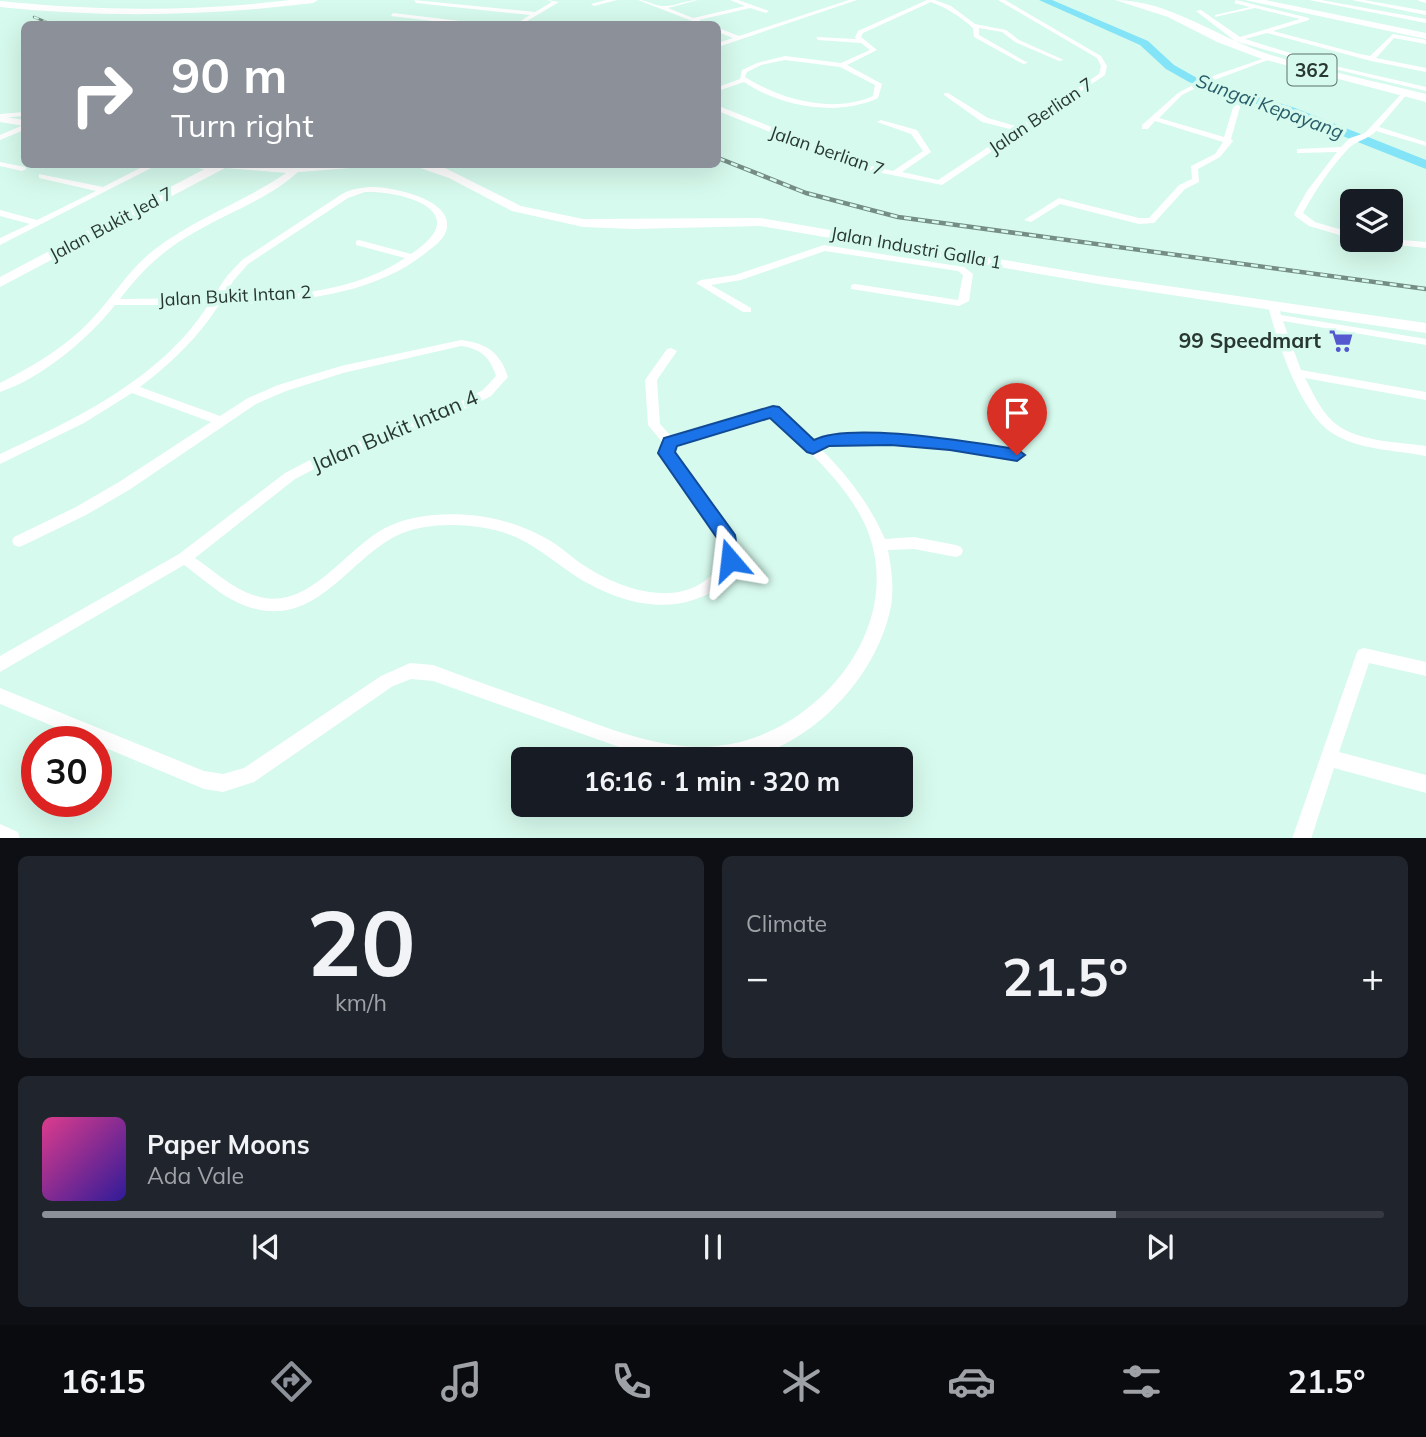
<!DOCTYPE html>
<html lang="en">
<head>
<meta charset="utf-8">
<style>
	:root { --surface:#171b24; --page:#20242c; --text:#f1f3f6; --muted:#9ea1a6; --line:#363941; --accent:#8c9099 }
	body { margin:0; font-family:Mulish,sans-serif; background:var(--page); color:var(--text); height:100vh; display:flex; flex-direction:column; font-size:26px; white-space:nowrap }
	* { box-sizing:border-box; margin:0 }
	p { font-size:23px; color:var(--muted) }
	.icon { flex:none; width:38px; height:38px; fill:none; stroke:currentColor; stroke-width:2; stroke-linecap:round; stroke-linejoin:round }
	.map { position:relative; height:838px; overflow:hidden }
	.sheet { display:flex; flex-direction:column; gap:18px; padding:18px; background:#0d0f14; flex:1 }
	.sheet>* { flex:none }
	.banner { position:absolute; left:21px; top:21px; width:700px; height:147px; border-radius:10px; box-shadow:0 7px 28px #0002; background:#8c9099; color:#fff; overflow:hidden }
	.controls { position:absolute; left:1340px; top:189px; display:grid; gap:14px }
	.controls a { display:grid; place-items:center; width:63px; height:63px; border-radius:10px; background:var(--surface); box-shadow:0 7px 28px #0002; font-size:35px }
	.speed { position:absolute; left:21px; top:726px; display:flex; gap:14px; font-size:35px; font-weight:700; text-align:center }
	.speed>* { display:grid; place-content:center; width:91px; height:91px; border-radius:50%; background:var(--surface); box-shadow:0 7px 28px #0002; line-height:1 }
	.speed .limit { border:10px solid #d22; background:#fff; color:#111 }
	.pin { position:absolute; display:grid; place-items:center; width:60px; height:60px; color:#fff; margin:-72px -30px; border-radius:50% 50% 50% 0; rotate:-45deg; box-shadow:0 0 7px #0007 }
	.pin .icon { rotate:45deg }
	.me { position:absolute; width:77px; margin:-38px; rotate:343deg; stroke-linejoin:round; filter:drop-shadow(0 0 5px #0008) }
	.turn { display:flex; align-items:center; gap:24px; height:147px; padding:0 35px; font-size:32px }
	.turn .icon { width:91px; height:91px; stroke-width:2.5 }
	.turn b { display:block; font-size:49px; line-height:60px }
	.big { font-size:52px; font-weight:700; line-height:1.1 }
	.sheet .widget { flex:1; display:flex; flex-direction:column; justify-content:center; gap:10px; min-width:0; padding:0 24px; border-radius:10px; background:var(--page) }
	.sheet .dial { align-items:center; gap:0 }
	.dial b { font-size:91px; line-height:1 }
	.song { display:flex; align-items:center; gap:21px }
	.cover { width:84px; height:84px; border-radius:10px; background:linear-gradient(135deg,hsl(330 70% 55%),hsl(250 70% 35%)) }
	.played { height:7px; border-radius:4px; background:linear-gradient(90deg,var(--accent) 80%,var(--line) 80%) }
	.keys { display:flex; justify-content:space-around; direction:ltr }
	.heat { display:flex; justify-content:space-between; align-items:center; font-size:38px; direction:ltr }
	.sheet .tiles { flex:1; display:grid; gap:18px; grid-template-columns:1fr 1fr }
	.widget:last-child { grid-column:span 2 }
	.trip { position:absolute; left:511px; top:747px; width:402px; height:70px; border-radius:10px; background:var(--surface); box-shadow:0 7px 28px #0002; font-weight:700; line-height:70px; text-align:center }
	.menu { display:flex; height:112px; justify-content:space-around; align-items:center; background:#090b0e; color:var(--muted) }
	.menu .icon { width:49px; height:49px }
	.menu .selected { color:var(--accent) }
	.menu b { font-size:32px; color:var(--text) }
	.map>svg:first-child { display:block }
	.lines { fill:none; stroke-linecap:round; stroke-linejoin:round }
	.river { fill:#83e3f7; fill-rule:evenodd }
	.street { fill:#fff; fill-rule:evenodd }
	.secondary { fill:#fff; fill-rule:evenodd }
	.primary { fill:#fff; fill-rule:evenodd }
	.highway { fill:#fff; fill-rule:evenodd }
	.rail-far1-casing { stroke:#758d84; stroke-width:2.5 }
	.rail-casing { stroke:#758d84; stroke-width:4.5 }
	.rail-far1 { stroke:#d6faed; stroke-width:2; stroke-dasharray:5; stroke-linecap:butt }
	.rail { stroke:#d6faed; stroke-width:2.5; stroke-dasharray:7; stroke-linecap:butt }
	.route { fill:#1a73e8; stroke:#114b97; stroke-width:2 }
	.labels { text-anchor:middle; stroke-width:7; stroke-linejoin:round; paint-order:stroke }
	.far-street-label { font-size:18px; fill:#293732; stroke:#d6faed }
	.shield { fill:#d6faed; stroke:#5d726a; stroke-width:2 }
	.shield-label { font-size:19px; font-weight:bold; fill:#293732 }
	.far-water-label { font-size:19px; font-style:italic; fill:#275d69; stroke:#d6faed }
	.poi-label { font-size:21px; font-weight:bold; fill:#293732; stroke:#d6faed; text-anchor:end }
	.street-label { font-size:21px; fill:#293732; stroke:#d6faed }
</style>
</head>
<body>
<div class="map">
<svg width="1426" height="839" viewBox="0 0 1426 839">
	<rect width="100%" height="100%" fill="#d6faed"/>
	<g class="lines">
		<path class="river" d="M1039,0H1052L1148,41L1174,65L1197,78L1295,108L1426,160V169L1287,114L1189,82L1166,69L1140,45Z"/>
		<path class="street" d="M414,0L535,12L552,2L547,0L559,2L522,24H516L530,15L416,3Z
			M606,0H617L594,6L591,4Z
			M638,0C647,0 653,5 662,6C673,7 686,0 698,0L668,8L693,18L745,6L730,0H738L769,11L766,13L750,8L699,20L707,24H700Z
			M849,0H857L718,47V43L733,38L718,32V28L739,36Z
			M927,0H935L951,6L975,24L1006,30L1019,40L1064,60L1059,61L1015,42L1002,32L979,28V35L1028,63L1023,64L974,37L973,28C961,17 947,8 931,2L863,33L861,37L877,50L847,65L882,84L878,98C837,117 781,107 744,82L718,91V87L740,79L742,70L757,63L785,56L841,63L870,50L861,43L818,40L816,37L856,39L855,37L858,31ZM785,60L840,67L875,85L873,96C833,114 781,100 745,77L747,72L761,65Z
			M998,0H1005L1101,56L1107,66L1105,75L942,185L862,169L718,111V107H721L867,165L893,171L923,151L911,134L877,122L881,120L917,130L931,152L902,172L938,180L1014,130L982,122L944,95V93H948L988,118L1019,127L1099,74L1101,66L1097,58Z
			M1236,0L1309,18V20L1273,31L1360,54L1370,56L1393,34L1426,40V44L1394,38L1376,58L1426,68V72L1371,61L1267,33L1245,39L1322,63L1426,87V91L1318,65L1235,41L1196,11L1201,10L1240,37L1300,19L1255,8L1215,17V15L1250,7L1234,3Z
			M1309,0H1321L1426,19V23Z
			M1352,0H1364L1426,11V15Z
			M1418,0H1426V3L1419,1Z
			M393,13L468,22L471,24H458L391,16Z
			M1268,57L1273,58L1201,85L1242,100L1231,139L1233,141L1220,157L1198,169L1199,182L1185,189L1154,223L1139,224L1060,204L1031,222L1024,220L1059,198L1139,218H1149L1179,185L1192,179L1191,166L1215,154L1223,142L1155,121L1148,129H1142V125L1178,93L1204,79ZM1196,88L1235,101L1224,137L1159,118L1182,95Z
			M1403,92L1408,93L1379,127L1426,142V146L1376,131C1368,140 1356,140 1348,149C1331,167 1315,191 1303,213L1315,222L1353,233V239L1309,226L1295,216L1294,214L1307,191L1337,152L1300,153H1297V149L1341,147L1350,138L1365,133Z
			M24,112V116L0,118V114Z
			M21,126H24V130L0,140V135Z
			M0,162L25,167L26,169L22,171L0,166Z
			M148,164H159L0,245V238L30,224L0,216V210L37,220L96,191L39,178V174L103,187Z
			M184,164H200L217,170L213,172Z
			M293,168L300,170C271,198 231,211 197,231C165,248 142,270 120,299L212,298L227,276L242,260L342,194C351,189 362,187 373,187C392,187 451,199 447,227C446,239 432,248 423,255C369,297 287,303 219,305C198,338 170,364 140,387L220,416L248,398L278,385L341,366L461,340C486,343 500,352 508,377L491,396L472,406L318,467L295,479L195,558C213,570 232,588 253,595C307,615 343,550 385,528C411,514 449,512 479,516C503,519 528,528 549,540C563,548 574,560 588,568C623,590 678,608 712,575C723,565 725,550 719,536L661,456L660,453L663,443L648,425L645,380L667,349L671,348L677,351L657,380L660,424L672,437L773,407L777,408L815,443C875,422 955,441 1017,450L1022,452L1023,455L1022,458L1017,460C962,451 875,431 822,450C848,476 870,505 885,539L914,537L956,545L961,547L963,551L961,555L956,557L914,549L888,550C892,572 895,593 889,615C872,682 809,747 740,760H662L636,753L433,681L411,679L393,686L254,782L223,792L204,789L96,744V742H91L0,704V688L204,771L223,774L244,768L381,676L410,663L433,665C473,680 513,694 553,708C605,727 662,752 718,746C811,736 898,639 872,544C859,494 807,449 771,416L675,445L673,453L729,528C739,545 739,561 728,578C720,589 706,596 693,600C654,613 611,598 577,577C542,554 524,533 479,527C454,523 419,524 396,536C349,560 317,624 256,609C228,603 206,581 184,565L0,672V656L179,554L285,473L308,461L464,400L483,390L496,376C490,357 481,349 461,346L343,373L286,391L256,404L129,490L86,515L24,545L19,547L14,545L12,541L14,537L76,507L119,482L211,422L132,393L84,423L0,464V454C76,419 162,378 208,305H115C88,339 42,378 0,392V383C33,366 66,347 91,320C113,297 129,269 155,249C198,216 250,200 293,168ZM365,192C406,191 475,212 411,254L359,240L356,241V245L405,258C353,293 283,297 222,298L234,280L248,264L348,198Z
			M1391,239L1426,242V248L1379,243L1374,240Z
			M824,245L964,267L973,274L969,301L959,306L851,289V285L855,284L958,300L963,275L958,271L825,251L741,280L711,285L751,308V312H743L696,283L701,280L735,275Z
			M1273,302L1278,305L1281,315L1426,339V345L1283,321L1301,370L1426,392V400L1305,378C1314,395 1323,416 1340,427C1364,442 1399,442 1426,446V456C1396,450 1358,450 1332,433C1300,413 1276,339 1268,305Z
			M1364,648L1426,662V676L1369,663L1339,752L1426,775V793L1334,768L1311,839H1292L1356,655L1358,650Z
			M0,824L18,832L20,839H0Z"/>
		<path class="secondary" d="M0,116L24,120V126L0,122Z
			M214,164H368L363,167L287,173L225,168L0,287V277Z
			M409,164H433L445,168L521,206L583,219L760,218L1098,276L1426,323V333L1098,284L760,226L633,229L583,227L512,211L449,178Z"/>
		<path class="primary" d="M1115,0C1170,0 1219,39 1271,55C1321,70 1374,81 1426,94V102L1262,59L1217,42L1168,17Z"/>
		<path class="highway" d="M290,0H318L313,3C208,16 105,18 0,7V1C97,11 193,12 290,0Z
			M1245,0H1265L1426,33V39Z"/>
		<g class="rail-far1-casing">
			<path id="rail-far1" d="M34,17L51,24"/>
		</g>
		<g class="rail-casing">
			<path id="rail" d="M718,158L806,193L898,217L1426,289"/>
		</g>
		<use href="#rail-far1" class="rail-far1"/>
		<use href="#rail" class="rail"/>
	</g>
	<path class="route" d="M773,406L779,407L814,440C850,421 974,443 1017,449L1025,455L1017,461L950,450L891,445L829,446L813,454L807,452L770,418L677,446L675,452L735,535L739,560L736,565L730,568L723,565L719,541L658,453L664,438Z"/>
	<defs>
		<g id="supermarket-bare" transform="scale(1.89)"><path d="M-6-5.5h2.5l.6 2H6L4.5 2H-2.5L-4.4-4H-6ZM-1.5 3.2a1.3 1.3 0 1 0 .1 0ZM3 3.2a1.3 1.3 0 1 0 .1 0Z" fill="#5459cf" stroke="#d6faed" stroke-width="2.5" paint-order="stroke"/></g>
	</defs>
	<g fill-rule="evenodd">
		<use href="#supermarket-bare" x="1341" y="341"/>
	</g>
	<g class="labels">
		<g class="far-street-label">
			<text transform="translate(1041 116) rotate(-34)" y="6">Jalan Berlian 7</text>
			<text transform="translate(827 151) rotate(19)" y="6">Jalan berlian 7</text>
			<text transform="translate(111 224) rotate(-28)" y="6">Jalan Bukit Jed 7</text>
			<text transform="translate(916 248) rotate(10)" y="6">Jalan Industri Galla 1</text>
			<text transform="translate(235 296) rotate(-3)" y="6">Jalan Bukit Intan 2</text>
		</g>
		<rect class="shield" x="1287.5" y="54.5" width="49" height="31" rx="5"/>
		<g class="shield-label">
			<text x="1312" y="77">362</text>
		</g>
		<g class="far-water-label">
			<text transform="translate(1270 106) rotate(20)" y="7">Sungai Kepayang</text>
		</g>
		<g class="poi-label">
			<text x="1321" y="348">99 Speedmart</text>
		</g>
		<g class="street-label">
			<text transform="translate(395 431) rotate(-23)" y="7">Jalan Bukit Intan 4</text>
		</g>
	</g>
</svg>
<div class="controls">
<a><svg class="icon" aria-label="layers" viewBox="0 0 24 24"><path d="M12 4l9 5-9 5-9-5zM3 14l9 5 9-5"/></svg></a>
</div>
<div class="speed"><div class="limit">30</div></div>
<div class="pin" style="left:1017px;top:455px;background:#d93025"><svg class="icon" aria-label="arrive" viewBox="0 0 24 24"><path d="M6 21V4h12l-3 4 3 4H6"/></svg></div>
<svg class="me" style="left:730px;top:560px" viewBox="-20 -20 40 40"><path d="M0-17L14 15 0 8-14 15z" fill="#1a73e8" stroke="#fff" stroke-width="4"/></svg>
<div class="trip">16:16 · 1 min · 320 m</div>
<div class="banner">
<div class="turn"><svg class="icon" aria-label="right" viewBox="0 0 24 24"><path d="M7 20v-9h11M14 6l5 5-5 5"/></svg><div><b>90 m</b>Turn right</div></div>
</div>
</div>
<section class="sheet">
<div class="tiles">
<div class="widget dial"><b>20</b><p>km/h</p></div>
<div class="widget"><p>Climate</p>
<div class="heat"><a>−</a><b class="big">21.5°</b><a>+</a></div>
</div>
<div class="widget">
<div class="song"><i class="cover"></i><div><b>Paper Moons</b><p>Ada Vale</p></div></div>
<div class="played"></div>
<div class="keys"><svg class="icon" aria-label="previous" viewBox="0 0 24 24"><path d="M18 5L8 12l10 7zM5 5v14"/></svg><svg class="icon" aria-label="pause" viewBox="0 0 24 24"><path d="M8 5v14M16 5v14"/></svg><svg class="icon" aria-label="next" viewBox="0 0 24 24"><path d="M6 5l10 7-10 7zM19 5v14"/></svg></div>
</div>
</div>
</section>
<nav class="menu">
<b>16:15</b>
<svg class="icon selected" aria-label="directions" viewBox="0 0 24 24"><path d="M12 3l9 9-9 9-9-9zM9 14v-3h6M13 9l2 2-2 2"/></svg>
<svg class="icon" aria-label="music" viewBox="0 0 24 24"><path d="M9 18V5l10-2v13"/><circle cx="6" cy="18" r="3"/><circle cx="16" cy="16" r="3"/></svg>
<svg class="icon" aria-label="phone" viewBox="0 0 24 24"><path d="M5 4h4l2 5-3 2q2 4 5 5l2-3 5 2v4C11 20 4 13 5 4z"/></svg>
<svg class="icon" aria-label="climate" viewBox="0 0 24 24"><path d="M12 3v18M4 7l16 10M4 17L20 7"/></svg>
<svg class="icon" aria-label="car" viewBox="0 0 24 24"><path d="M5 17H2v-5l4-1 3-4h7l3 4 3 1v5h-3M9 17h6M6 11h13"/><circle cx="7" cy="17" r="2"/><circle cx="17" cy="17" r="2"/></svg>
<svg class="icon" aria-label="filters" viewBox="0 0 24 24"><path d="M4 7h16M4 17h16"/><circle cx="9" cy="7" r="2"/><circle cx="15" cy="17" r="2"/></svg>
<b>21.5°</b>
</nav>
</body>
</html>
